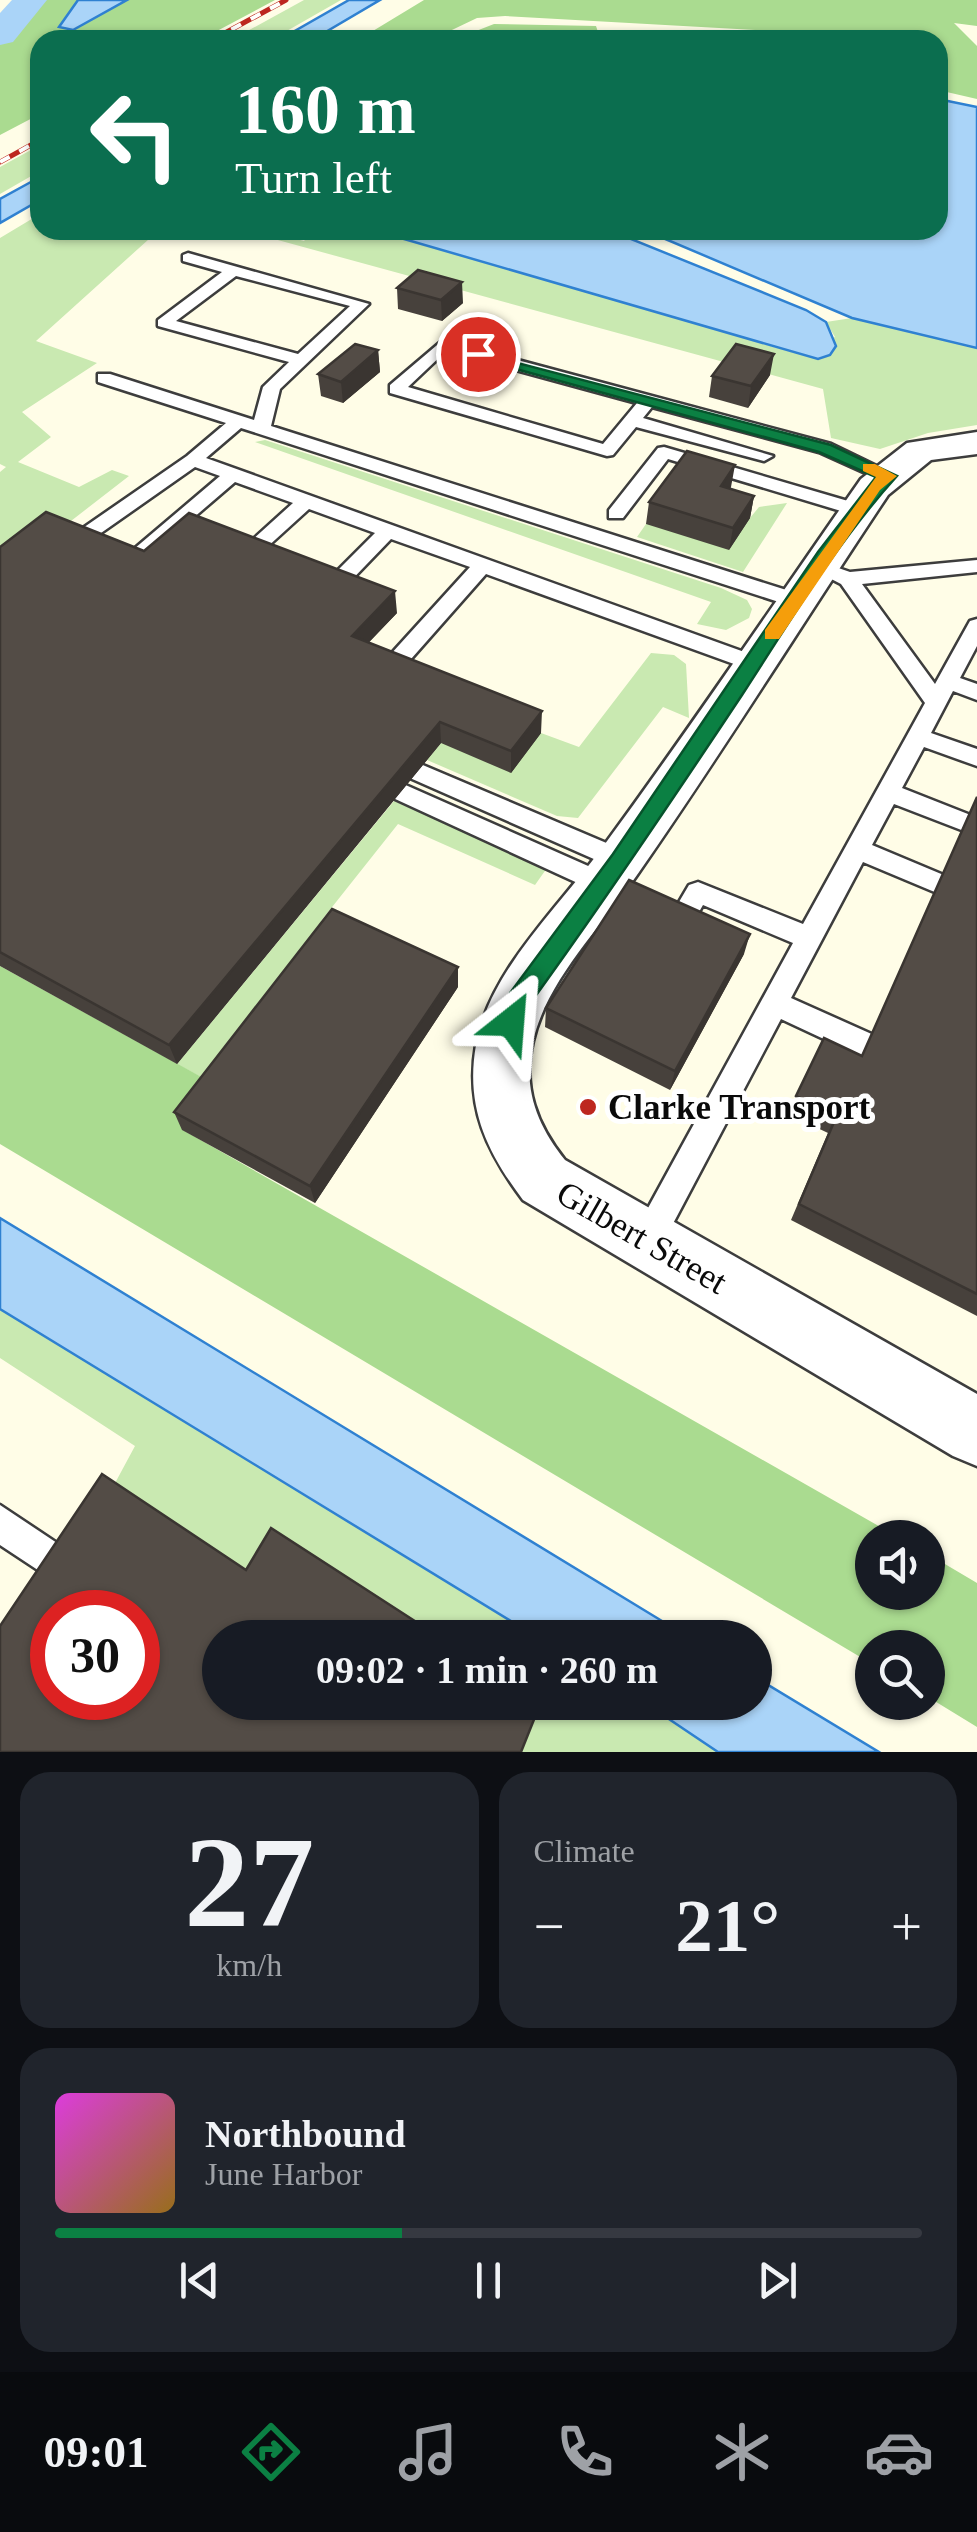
<!DOCTYPE html>
<html lang="en">
<head>
<meta charset="utf-8">
<style>
	:root { --surface:#171b24; --page:#20242c; --text:#f1f3f6; --muted:#9ea1a6; --line:#363941; --accent:#0b8043 }
	body { margin:0; font-family:Georgia,serif; background:var(--page); color:var(--text); height:100vh; display:flex; flex-direction:column; font-size:38px; white-space:nowrap }
	* { box-sizing:border-box; margin:0 }
	p { font-size:32px; color:var(--muted) }
	.icon { flex:none; width:55px; height:55px; fill:none; stroke:currentColor; stroke-width:2; stroke-linecap:round; stroke-linejoin:round }
	.map { position:relative; height:1752px; overflow:hidden }
	.details { display:flex; flex-direction:column; gap:20px; padding:20px; background:#0d0f14; flex:1 }
	.details>* { flex:none }
	.banner { position:absolute; left:30px; top:30px; width:918px; height:210px; border-radius:30px; box-shadow:0 2px 8px #0004; background:#0b6e4f; color:#fff; overflow:hidden }
	.tools { position:absolute; left:855px; top:1520px; display:grid; gap:20px }
	.tools a { display:grid; place-items:center; width:90px; height:90px; border-radius:50%; background:var(--surface); box-shadow:0 2px 8px #0004; font-size:50px }
	.speed { position:absolute; left:30px; top:1590px; display:flex; gap:20px; font-size:50px; font-weight:700; text-align:center }
	.speed>* { display:grid; place-content:center; width:130px; height:130px; border-radius:50%; background:var(--surface); box-shadow:0 2px 8px #0004; line-height:1 }
	.speed .limit { border:15px solid #d22; background:#fff; color:#111 }
	.pin { position:absolute; display:grid; place-items:center; width:85px; height:85px; color:#fff; margin:-42px; border:5px solid #fff; border-radius:50%; box-shadow:0 2px 10px #0007 }
	.me { position:absolute; width:110px; margin:-55px; rotate:28deg; stroke-linejoin:round; filter:drop-shadow(0 0 8px #0008) }
	.turn { display:flex; align-items:center; gap:35px; height:210px; padding:0 40px; font-size:45px }
	.turn .icon { width:130px; height:130px; stroke-width:2.5 }
	.turn b { display:block; font-size:70px; line-height:85px }
	.big { font-size:75px; font-weight:600; line-height:1.1 }
	.details .widget { flex:1; display:flex; flex-direction:column; justify-content:center; gap:15px; min-width:0; padding:0 35px; border-radius:30px; background:var(--page) }
	.details .dial { align-items:center; gap:0 }
	.dial b { font-size:130px; line-height:1 }
	.song { display:flex; align-items:center; gap:30px }
	.cover { width:120px; height:120px; border-radius:15px; background:linear-gradient(135deg,hsl(300 70% 55%),hsl(40 70% 35%)) }
	.played { height:10px; border-radius:5px; background:linear-gradient(90deg,var(--accent) 40%,var(--line) 40%) }
	.keys { display:flex; justify-content:space-around; direction:ltr }
	.heat { display:flex; justify-content:space-between; align-items:center; font-size:55px; direction:ltr }
	.details .tiles { flex:1; display:grid; gap:20px; grid-template-columns:1fr 1fr }
	.widget:last-child { grid-column:span 2 }
	.trip { position:absolute; left:202px; top:1620px; width:570px; height:100px; border-radius:50px; background:var(--surface); box-shadow:0 2px 8px #0004; font-weight:600; line-height:100px; text-align:center }
	.dock { display:flex; height:160px; justify-content:space-around; align-items:center; background:#090b0e; color:var(--muted) }
	.dock .icon { width:70px; height:70px }
	.dock .on { color:var(--accent) }
	.dock b { font-size:45px; color:var(--text) }
	.map>svg:first-child { display:block }
	.green { fill:#c9e9b1 }
	.forest { fill:#aadb90 }
	.water { fill:#aad4f8; stroke:#2f81d1; stroke-width:2.5 }
	.lines { fill:none; stroke-linecap:round; stroke-linejoin:round }
	.river { fill:#aad4f8; fill-rule:evenodd }
	.lane-casing { stroke:#3d3d3d; stroke-width:5 }
	.street-casing { stroke:#3d3d3d; stroke-width:5 }
	.lane { fill:#fff; fill-rule:evenodd }
	.street { fill:#fff; fill-rule:evenodd }
	.rail-casing { stroke:#bd271f; stroke-width:5 }
	.rail { stroke:#fff; stroke-width:4; stroke-dasharray:11; stroke-linecap:butt }
	.wall { fill:#47413c }
	.shaded-wall { fill:#3a3531 }
	.building { fill:#534c46; stroke:#3a3531; stroke-width:2.5; fill-rule:evenodd }
	.route { fill:#0b8043; stroke:#07532c; stroke-width:2.5 }
	.slow { fill:#f59e0b }
	.poi-dot { fill:#bd271f; stroke:#fff; stroke-width:4 }
	.labels { text-anchor:middle; stroke-width:10; stroke-linejoin:round; paint-order:stroke }
	.poi-label { font-size:35px; font-weight:bold; fill:#0a0a0a; stroke:#fff; text-anchor:start }
	.street-label { font-size:35px; fill:#0a0a0a; stroke:#fff }
</style>
</head>
<body>
<div class="map">
<svg width="977" height="1752" viewBox="0 0 977 1752">
	<rect width="100%" height="100%" fill="#fffde7"/>
	<path class="green" d="M304,0H341L271,40H231Z
		M40,145V171L0,194V167Z
		M40,214V230H159L36,341L97,363L22,412L51,437L18,462L79,487L112,470L129,476L0,576V472L6,467L0,464V238Z
		M241,230H264L304,241L314,230H373L795,353L835,337L826,322L852,318L977,348V425L928,433L880,449L831,438L823,389Z
		M265,440L721,588L747,600L752,609L749,618L726,630L697,624L711,602L255,442Z
		M787,503L743,572L637,537L646,524L750,518L759,507Z
		M651,653L674,655L686,664L689,718L663,707L578,818L557,816L427,760L441,743L541,733L579,747Z
		M394,801L547,868L535,885L398,824L321,921L336,929L216,1085L177,1064Z
		M0,1309L537,1637H433L254,1578L114,1485L135,1446L0,1358Z
		M534,1702L645,1703L718,1752H520Z"/>
	<path class="forest" d="M30,0H78L59,27L87,23L127,0H275L200,40H40V114L0,135V34Z
		M424,0H977V26L954,23L977,46V99L938,90V40H844L807,33L505,16L477,18L431,40H358Z
		M494,24L596,26L599,35L453,40Z
		M0,966L216,1085L183,1130L898,1537L872,1538V1592H928V1554L977,1583V1727L928,1697V1648H872V1664L0,1144Z"/>
	<path class="water" d="M78,0H127L73,30L59,27Z
		M349,0H380L312,40H279Z
		M574,35L781,40H510Z
		M938,99L977,107V348L852,318L644,230H938Z
		M40,177V200L0,223V199Z
		M373,230H609L806,310L826,322L836,346L830,355L818,359Z
		M0,1218L662,1621L690,1637H537L0,1309Z
		M755,1677L879,1752H718L645,1703L755,1702Z"/>
	<g class="lines">
		<path class="river" d="M12,0H47L13,42L0,45V13Z"/>
		<g class="lane-casing">
			<path id="lane" d="M188,253L369,304L280,389L271,426L802,595L805,600L802,605H788L241,428L206,458L761,658L764,663L753,670L745,668L486,574L396,676H380L377,671L380,666L470,567L391,539L339,593H325V583L375,533L309,509L254,559H240V551L293,503L235,482L135,568H121V560L220,476L195,467L81,547H67V539L187,456L226,423L98,382V374H110L254,420L263,387L289,362L158,326V320L222,272L183,261V255ZM236,276L350,306L298,354L176,321Z
				M443,340L831,444L897,476L888,482L881,480L819,452L652,407L643,418L773,456L764,461L636,427L613,455L607,456L390,393V385ZM446,351L637,403L603,444L408,387Z
				M664,447L865,506L868,510L858,516L851,514L668,459L623,518H609V510L658,448Z
				M977,560V572L862,584L935,684L970,621L977,619V646L960,678L977,684V700L953,691L931,733L977,749V766L924,747L902,788L973,816L976,822L964,831L894,804L872,845L946,876L950,883L946,890L937,893L863,862L791,998L876,1036L880,1045L876,1054L866,1057L856,1054L781,1019L658,1252L647,1256L636,1252L632,1241L636,1230L793,943L703,905L688,931H670L666,924L689,885L698,882L803,924L925,703L841,584L808,567L818,561L850,572Z
				M418,763L630,853L633,860L630,867H612L410,778L406,772Z
				M401,783L613,877L617,884L613,891H595L393,798L389,792Z
				M0,1505L72,1553L77,1566L72,1579L59,1584L0,1545Z"/>
		</g>
		<g class="street-casing">
			<path id="street" d="M977,432V454L931,460L888,495C804,621 724,750 637,875C602,926 547,980 533,1041C522,1088 537,1125 565,1160L977,1394V1466L953,1456L523,1200C487,1152 465,1107 476,1045C490,970 559,907 602,848C691,727 775,602 861,479L907,443Z"/>
		</g>
		<use href="#lane" class="lane"/>
		<use href="#street" class="street"/>
		<g class="rail-casing">
			<path id="rail" d="M212,40L286,0
				M0,162L40,140"/>
		</g>
		<use href="#rail" class="rail"/>
	</g>
	<path class="wall" d="M397,288L463,303L442,321L398,309Z
		M378,350L380,372L343,403L321,396L318,374Z
		M770,375L748,408L709,397L712,376Z
		M731,487L730,489L754,496L750,518L729,550L646,524L649,502Z
		M0,547L144,551L397,613L369,642L541,733L511,773L441,743L177,1064L0,966Z
		M977,796V1316L791,1220L828,1133L788,1114L796,1096L862,1055Z
		M744,954L670,1090L545,1027L546,1008Z
		M458,987L315,1203L182,1130L174,1112Z"/>
	<path class="shaded-wall" d="M462,282L463,303L442,321L441,300Z
		M378,350L380,372L343,403L341,382Z
		M774,354L770,375L748,408L751,386Z
		M735,465L731,487L717,508L721,486Z
		M754,496L750,518L729,550L733,528Z
		M395,591L397,613L355,657L352,636Z
		M542,711L541,733L511,773V751Z
		M440,722L441,743L177,1064L169,1045Z
		M750,934L744,954L670,1090L675,1071Z
		M458,967V987L315,1203L310,1186Z"/>
	<path class="building" d="M418,270L462,282L441,300L397,288Z
		M355,344L378,350L341,382L318,374Z
		M736,344L774,354L751,386L712,376Z
		M687,451L735,465L721,486L754,496L733,528L649,502Z
		M46,512L144,551L189,513L395,591L352,636L542,711L511,751L440,722L169,1045L0,952V547Z
		M977,797V1294L799,1204L837,1115L796,1096L824,1038L862,1056Z
		M629,880L750,934L675,1071L546,1008Z
		M332,909L458,967L310,1186L174,1112Z
		M102,1474L246,1570L271,1528L441,1638H220V1702H541L521,1752H0V1626ZM52,1612H138V1698H52Z"/>
	<path class="route" d="M472,351L831,445L897,476C837,542 791,620 742,695C673,799 603,903 529,1005L520,1030L511,1033L499,1022L510,993L613,854L818,552L876,477L819,452L472,357Z"/>
	<path class="slow" d="M863,464H875L897,476L880,490L779,639H765V630L876,477L863,471Z"/>
	<circle class="poi-dot" cx="588" cy="1107" r="10"/>
	<g class="labels">
		<g class="poi-label">
			<text x="608" y="1119">Clarke Transport</text>
		</g>
		<g class="street-label">
			<text transform="translate(642 1237) rotate(30)" y="12">Gilbert Street</text>
		</g>
	</g>
</svg>
<div class="tools">
<a><svg class="icon" aria-label="sound" viewBox="0 0 24 24"><path d="M4 9h4l5-4v14l-5-4H4zM17 9q2 3 0 6"/></svg></a>
<a><svg class="icon" aria-label="search" viewBox="0 0 24 24"><circle cx="10" cy="10" r="6"/><path d="M15 15l6 6"/></svg></a>
</div>
<div class="speed"><div class="limit">30</div></div>
<div class="pin" style="left:478px;top:354px;background:#d93025"><svg class="icon" aria-label="arrive" viewBox="0 0 24 24"><path d="M6 21V4h12l-3 4 3 4H6"/></svg></div>
<svg class="me" style="left:511px;top:1022px" viewBox="-20 -20 40 40"><path d="M0-17L14 15 0 8-14 15z" fill="#0b8043" stroke="#fff" stroke-width="4"/></svg>
<div class="trip">09:02 · 1 min · 260 m</div>
<div class="banner">
<div class="turn"><svg class="icon" aria-label="left" viewBox="0 0 24 24"><path d="M17 20v-9H6M10 6l-5 5 5 5"/></svg><div><b>160 m</b>Turn left</div></div>
</div>
</div>
<section class="details">
<div class="tiles">
<div class="widget dial"><b>27</b><p>km/h</p></div>
<div class="widget"><p>Climate</p>
<div class="heat"><a>−</a><b class="big">21°</b><a>+</a></div>
</div>
<div class="widget">
<div class="song"><i class="cover"></i><div><b>Northbound</b><p>June Harbor</p></div></div>
<div class="played"></div>
<div class="keys"><svg class="icon" aria-label="previous" viewBox="0 0 24 24"><path d="M18 5L8 12l10 7zM5 5v14"/></svg><svg class="icon" aria-label="pause" viewBox="0 0 24 24"><path d="M8 5v14M16 5v14"/></svg><svg class="icon" aria-label="next" viewBox="0 0 24 24"><path d="M6 5l10 7-10 7zM19 5v14"/></svg></div>
</div>
</div>
</section>
<nav class="dock">
<b>09:01</b>
<svg class="icon on" aria-label="directions" viewBox="0 0 24 24"><path d="M12 3l9 9-9 9-9-9zM9 14v-3h6M13 9l2 2-2 2"/></svg>
<svg class="icon" aria-label="music" viewBox="0 0 24 24"><path d="M9 18V5l10-2v13"/><circle cx="6" cy="18" r="3"/><circle cx="16" cy="16" r="3"/></svg>
<svg class="icon" aria-label="phone" viewBox="0 0 24 24"><path d="M5 4h4l2 5-3 2q2 4 5 5l2-3 5 2v4C11 20 4 13 5 4z"/></svg>
<svg class="icon" aria-label="climate" viewBox="0 0 24 24"><path d="M12 3v18M4 7l16 10M4 17L20 7"/></svg>
<svg class="icon" aria-label="car" viewBox="0 0 24 24"><path d="M5 17H2v-5l4-1 3-4h7l3 4 3 1v5h-3M9 17h6M6 11h13"/><circle cx="7" cy="17" r="2"/><circle cx="17" cy="17" r="2"/></svg>
</nav>
</body>
</html>
